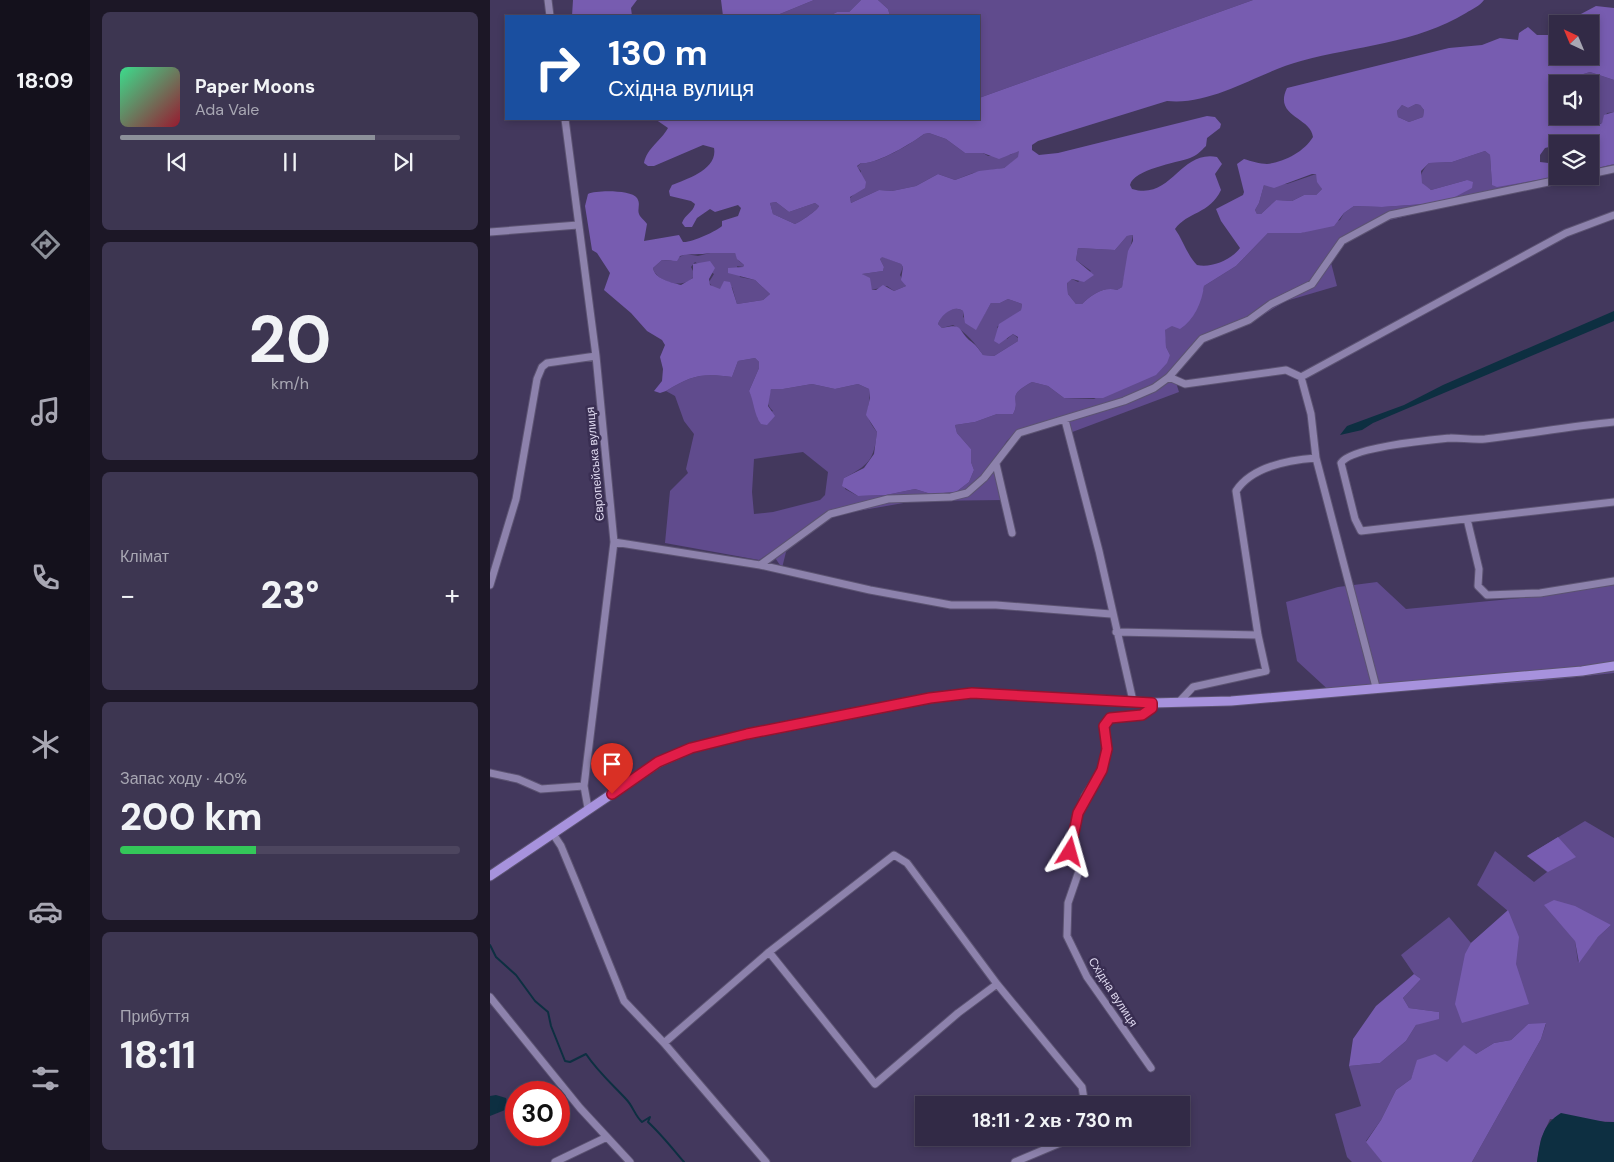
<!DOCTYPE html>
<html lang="uk">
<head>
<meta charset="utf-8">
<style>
	:root { --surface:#322a46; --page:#3d3651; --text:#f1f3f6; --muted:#a8a7b3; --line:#4d465f; --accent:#8c9099 }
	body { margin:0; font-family:"DM Sans",sans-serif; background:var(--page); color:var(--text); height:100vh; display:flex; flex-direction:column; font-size:19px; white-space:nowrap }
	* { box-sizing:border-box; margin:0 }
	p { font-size:16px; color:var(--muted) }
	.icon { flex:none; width:28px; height:28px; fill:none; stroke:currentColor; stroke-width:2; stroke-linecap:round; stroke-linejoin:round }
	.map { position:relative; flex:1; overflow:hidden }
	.drawer { display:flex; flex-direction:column; gap:12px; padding:12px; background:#1c1726; width:400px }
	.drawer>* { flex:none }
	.banner { position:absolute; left:15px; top:15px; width:475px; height:105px; border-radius:0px; box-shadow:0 2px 8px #0003,0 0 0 1px var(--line); background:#1a4fa0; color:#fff; overflow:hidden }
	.needle { width:32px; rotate:316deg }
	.controls { position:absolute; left:1059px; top:15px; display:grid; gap:10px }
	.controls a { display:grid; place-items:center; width:50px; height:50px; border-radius:0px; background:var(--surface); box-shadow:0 2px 8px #0003,0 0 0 1px var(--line); font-size:25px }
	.speed { position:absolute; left:15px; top:1081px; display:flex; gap:10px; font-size:25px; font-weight:700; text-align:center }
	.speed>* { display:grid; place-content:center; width:65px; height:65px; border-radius:50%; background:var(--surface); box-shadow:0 2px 8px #0003,0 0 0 1px var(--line); line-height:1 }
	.speed .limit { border:8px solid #d22; background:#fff; color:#111 }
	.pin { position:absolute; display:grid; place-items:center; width:42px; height:42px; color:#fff; margin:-51px -21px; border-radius:50% 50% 50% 0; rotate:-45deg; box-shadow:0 0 5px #0007 }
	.pin .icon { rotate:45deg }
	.me { position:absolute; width:55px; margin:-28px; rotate:8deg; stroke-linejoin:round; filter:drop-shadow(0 0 4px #0008) }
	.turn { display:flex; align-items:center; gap:18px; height:105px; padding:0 20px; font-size:22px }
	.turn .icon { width:65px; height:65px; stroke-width:2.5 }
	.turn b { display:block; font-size:35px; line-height:42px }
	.big { font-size:38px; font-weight:800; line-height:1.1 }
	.drawer .widget { flex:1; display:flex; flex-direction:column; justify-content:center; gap:8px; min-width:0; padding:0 18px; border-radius:8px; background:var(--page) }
	.drawer .dial { align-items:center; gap:0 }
	.dial b { font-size:65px; line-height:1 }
	.song { display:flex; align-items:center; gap:15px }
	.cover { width:60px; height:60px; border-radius:8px; background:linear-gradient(135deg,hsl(150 70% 55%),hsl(350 70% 35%)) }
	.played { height:5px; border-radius:2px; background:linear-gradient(90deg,var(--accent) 75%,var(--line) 75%) }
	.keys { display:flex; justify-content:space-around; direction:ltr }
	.heat { display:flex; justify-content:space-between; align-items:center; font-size:28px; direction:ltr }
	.charge { height:8px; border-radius:4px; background:linear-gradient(90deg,#34c759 40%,var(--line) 0) }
	.trip { position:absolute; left:425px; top:1096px; width:275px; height:50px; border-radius:0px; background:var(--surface); box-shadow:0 2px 8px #0003,0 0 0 1px var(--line); font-weight:800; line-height:50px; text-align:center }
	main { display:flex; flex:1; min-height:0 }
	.menu { display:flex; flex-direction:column; width:90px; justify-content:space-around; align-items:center; background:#14111c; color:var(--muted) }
	.menu .icon { width:35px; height:35px }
	.menu .active { color:var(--accent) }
	.menu b { font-size:22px; color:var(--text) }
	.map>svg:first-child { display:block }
	.green { fill:#604b8d; fill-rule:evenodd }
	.forest { fill:#775cb0; fill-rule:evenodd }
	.water { fill:#0d2f41 }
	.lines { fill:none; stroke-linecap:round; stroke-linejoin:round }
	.stream { stroke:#0d2f41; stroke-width:2 }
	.minor-casing { stroke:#5c5372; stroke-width:9 }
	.major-casing { stroke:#5c5372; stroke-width:11 }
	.minor { stroke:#8d82ac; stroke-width:7 }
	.major { stroke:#a792dd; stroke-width:9 }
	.route-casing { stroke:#92132f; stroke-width:12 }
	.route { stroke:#e11d48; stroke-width:9 }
	.labels { text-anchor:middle; stroke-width:5; stroke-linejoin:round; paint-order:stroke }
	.street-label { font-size:12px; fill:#ded8ef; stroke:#392e52 }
</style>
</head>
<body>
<main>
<nav class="menu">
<b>18:09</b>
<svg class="icon active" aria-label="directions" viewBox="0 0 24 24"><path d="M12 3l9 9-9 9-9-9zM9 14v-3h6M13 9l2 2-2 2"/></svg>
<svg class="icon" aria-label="music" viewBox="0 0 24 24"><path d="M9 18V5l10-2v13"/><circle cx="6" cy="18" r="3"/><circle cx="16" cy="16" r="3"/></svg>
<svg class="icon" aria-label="phone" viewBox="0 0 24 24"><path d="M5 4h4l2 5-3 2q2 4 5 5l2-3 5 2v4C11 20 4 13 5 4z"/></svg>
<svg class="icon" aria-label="climate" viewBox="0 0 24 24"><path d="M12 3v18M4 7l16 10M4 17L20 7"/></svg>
<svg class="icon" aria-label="car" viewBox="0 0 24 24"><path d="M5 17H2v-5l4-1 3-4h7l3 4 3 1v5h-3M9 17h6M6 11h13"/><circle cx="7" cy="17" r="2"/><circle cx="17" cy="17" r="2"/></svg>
<svg class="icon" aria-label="filters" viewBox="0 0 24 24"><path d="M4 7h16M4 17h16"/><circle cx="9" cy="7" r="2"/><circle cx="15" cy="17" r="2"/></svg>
</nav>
<section class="drawer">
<div class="widget">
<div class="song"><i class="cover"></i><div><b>Paper Moons</b><p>Ada Vale</p></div></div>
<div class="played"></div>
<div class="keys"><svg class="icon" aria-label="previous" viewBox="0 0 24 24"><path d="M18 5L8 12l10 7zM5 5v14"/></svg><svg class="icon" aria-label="pause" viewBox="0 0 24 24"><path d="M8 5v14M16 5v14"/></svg><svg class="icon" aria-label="next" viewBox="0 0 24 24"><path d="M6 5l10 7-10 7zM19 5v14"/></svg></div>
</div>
<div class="widget dial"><b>20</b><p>km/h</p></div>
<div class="widget"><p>Клімат</p>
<div class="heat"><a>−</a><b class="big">23°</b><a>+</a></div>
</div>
<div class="widget"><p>Запас ходу · 40%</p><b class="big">200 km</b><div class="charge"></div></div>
<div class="widget"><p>Прибуття</p><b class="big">18:11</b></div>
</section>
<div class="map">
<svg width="1124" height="1162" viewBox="0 0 1124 1162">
	<rect width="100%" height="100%" fill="#43385d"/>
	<path class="green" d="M324,0H371L359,12H347L339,16H285Z
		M388,0H763L489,98V16H400L398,9Z
		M1100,72L1124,80V112L1117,113L1112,123C1101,127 1084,121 1074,116H1100V84H1085L1087,76Z
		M926,104L930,105L934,110L933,117L919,122L908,117L907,111L912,105L918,108Z
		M439,133L456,139L475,153H493L498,156L520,155L529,150V157L514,168L483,173L465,180L448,174L426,186L402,191L389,190L361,203L360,198L365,193L371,171L367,167L371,163C386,165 421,144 434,134Z
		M995,151L1000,155L1002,185L1070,176H1100V170L1124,164V172L981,200L884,224L858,237L839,255L847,286L796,301L761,322L713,340L683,373L689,392L577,434L573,423C559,427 535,430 523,436C503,447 512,482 515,500L425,501L333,517L298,544L292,568L281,552L269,560L175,543L180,491L198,473L196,469L204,434L194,421L185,396L176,391C202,375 212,373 242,377L248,361L265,358L269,362V368L259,391L264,401L268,419L283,411C275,404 278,398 281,389H293L322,384L345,389L368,384L379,389C382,410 370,411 387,432C384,460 379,465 354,478L355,489L368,496L396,495L425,489L441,494L466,492L479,482L484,470L481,462V449L467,433L465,425L485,422L507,414H523C532,398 514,397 542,382L558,386L574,398L604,399L680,355L676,347L674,330C688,324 713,300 714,286L746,266L778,233H811L850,220L854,213L864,206L892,207L934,204L977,180L941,190C926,183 929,174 939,163L962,162ZM313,452L338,472L335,495L330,500L283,512L264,514L262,492L264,459Z
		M826,174L832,189L826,195H814L802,201L786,200L771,214H767L765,210L769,203L774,185L797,184Z
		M286,202L299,212L325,203L329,206C328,210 310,222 305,224L283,214L280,203Z
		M643,235L632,287L627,290C614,286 601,295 592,304H586L578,294L577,282L582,279L588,282L601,271L586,260L588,248L625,250L637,236Z
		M220,253H245L249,261L254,265L253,267L247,266L250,277L265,280L280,294L273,300L247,304L242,287C233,289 224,292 219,282L224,274L205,262L201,267L205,275C195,291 166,282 163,268L172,260L181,261L196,254L208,256Z
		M391,256L411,264L413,267L410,275L416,286L404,291L397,286L382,290L376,277L372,274L393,271L394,267L390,259Z
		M518,299L532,304L531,310L507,327L517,339L523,334L528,338V341L504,356L493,355C485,343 476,332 463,325L452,328L448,324C451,314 464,304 473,311V317L487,327L501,303H510Z
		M887,582L916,609L1051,596L1124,585V673L1049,681L844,695L807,661L796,602L848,587Z
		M1095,821L1124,838V1122L1060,1119L1051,1139L1047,1162H982L1051,1039L1056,1024H1038L1021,1040L1004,1043L986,1054L957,1062L928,1060L921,1079L906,1090L891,1120L876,1141L892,1162H862L857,1157L845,1114L871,1106L859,1066L890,1063L916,1041L926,1025L949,1012L919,1008L913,998L931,979L924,974L911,955L959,917L981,943L1018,911L987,885L1005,851L1044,882L1057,872L1037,856ZM1121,925L1108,937L1088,962L1085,941Z"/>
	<path class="forest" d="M83,0H147L141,8L142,16H82Z
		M231,0H324L285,16H233Z
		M371,0H388L398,9L400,16H339L347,12H359Z
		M763,0H994C990,6 982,9 976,13C927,43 866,46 811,61C769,72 722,106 677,101L548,141L542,145V150L549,155L568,153L717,116L725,117L731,124L730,128L717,138L716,146C711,151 706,156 700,158C686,163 644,169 640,185L642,189C682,201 689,150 727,157L732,164L725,174L731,190C720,214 697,212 685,229C693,240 697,255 707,265C722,268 741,260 750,248L731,221L726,209L753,195L754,192L747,164L754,159C761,161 770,164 777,164C794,162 814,152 823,137C821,117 783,117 797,88L959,48L992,45L1010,38L1028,40L1029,33L1038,27L1047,35H1060L1067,30L1068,56H1100V24H1072L1106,6L1124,8V80L1100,72L1087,76L1085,84H1068V116L1108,125L1112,123L1114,115L1124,112V164L1100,170V144H1068L1067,152L1059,147L1055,148L1050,155V162L1067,164L1068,176H1070L1007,187L1002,185L1000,155L995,151L962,162L939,163L931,171L932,183L941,190L977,180L983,182L982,188L963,198L934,204L892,207L864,206L854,213L844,226L811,233H778L746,266L714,286C712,302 704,320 690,329L682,326L675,330L676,347L680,355L677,363L666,375L613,398H574L558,386L542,382C514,397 532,398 523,414H507L485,422L465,425L467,433L481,449V462L484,470L479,482L466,492L441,494L425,489L396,495L368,496L352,486L354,478L374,468L384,454L387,432L376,415L380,398L379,389L368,384L345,389L322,384L293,389H281L278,406L285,416L277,425L271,424C264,415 264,401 259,391L269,368V362L265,358L248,361L242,377C212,373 202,375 176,391L170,393L164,391L172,381L173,369L170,357L175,345L172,340L157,331L141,313L114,290L120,273L107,253L102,250L95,206L98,194C107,190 141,190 147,198C151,204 147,209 149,214C150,217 155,221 157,224L154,241L189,235L193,242C201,243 227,231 232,226V221L248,216L251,208L248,205L225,212L220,209L207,218L202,227H195L192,223C195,214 203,213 205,204L201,201L180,196L179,191L182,185C197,179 228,169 224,148L213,145L164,166H158L154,163C157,148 171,141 178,128L165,119H489V98ZM926,104L930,105L934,110L933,117L919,122L908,117L907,111L912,105L918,108ZM439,133L456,139L475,153H493L509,159L529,151L528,157L514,168L489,171L465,180L448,174L426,186L402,191L389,190L361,203L360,197L375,188L376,182L367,166L371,163C386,165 422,143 434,134ZM822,174H826L827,182L832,189L826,195H814L802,201L786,200L771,214H767L765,210L769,203L774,185L784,188ZM286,202L299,212L325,203L329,206C328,210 310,222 305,224L283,214L280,203ZM643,235V241L638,251L632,287L627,290C614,286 601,295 592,304H586L578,294L577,283L582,279L594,282L604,275L586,260L588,248L625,250L637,236ZM220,253H245L247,259L254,265L253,267L238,268V273L265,280L280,294L273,300L247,304L240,282L234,281L230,289L220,285L219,279L225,268L220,261L203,264V278L191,285C180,282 165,279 163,268L172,260L187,261L190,256C200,253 210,255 220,253ZM392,257L411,264L413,267L411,280L416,286L404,291L393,285L386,290H382L380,278L372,274L393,271L394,267L390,259ZM518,299L532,304L531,310L509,324L504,341L509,344L523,334L528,337V341L504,356L493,355C488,348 486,345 479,340C467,329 474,323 452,328L448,324C451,315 464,304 473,311L475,323L486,330L501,303H510Z
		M1068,837L1086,857L1058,872L1037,856Z
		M1064,900L1085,906L1121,925L1108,937L1089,963L1085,941L1054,905Z
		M1018,910L1029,937L1026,964L1039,1004L972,1023L965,1004L975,954L981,943Z
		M924,974L931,979L913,998L919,1008L949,1012V1019L926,1025L916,1041L890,1063L859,1066L863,1039L886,1006Z
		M1056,1023L1051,1039L982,1162H892L876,1142L891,1120L906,1090L921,1079L927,1060L945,1054L957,1062L974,1045L986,1054L1004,1043L1021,1040L1038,1024Z"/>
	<path class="water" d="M1124,311V321L883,423L872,430L850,435L857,426L914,405L953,385Z
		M6,1095L16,1098L18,1105L15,1110L0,1116V1096Z
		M1071,1113L1115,1122H1124V1162H1047C1050,1142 1052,1124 1071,1113Z"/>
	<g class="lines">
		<path class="stream" d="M0,945L6,957L26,975L45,1001L58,1012L61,1026L75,1061L80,1062L96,1054C108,1072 122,1084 136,1099C143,1106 145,1116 152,1122L160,1117L158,1122C171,1134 182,1148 194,1162"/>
		<g class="minor-casing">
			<path id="minor" d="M58,0L60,16
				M75,119L106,356L124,542L94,786L98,808
				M1100,174L1124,169
				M0,232L88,225
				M679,377L695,384L796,370L811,377L1076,233L1124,215
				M811,377L821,414L826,458L886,687
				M575,420L609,551L643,701
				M1124,422C1081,426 1038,434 995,439C984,440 972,438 961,438C941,440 861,447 851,463L865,519L871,531L1124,502
				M506,464L522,533
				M977,519L989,569L988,586L997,595L1050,593L1124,581
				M124,542L270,565L340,514L398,499L461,497L477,493L494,478L529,433L634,401L664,388L679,377L712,339L759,320L781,304L822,284L852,241L900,215L1087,176
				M270,565L380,590L461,605H506L621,614
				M0,585L26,499L47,379L52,367L57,363L106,356
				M626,632L768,635
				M689,702L703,687L776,671L768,635L746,491C762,466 799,460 826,458
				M0,773L28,779L51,789L94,786
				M63,834L71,846L88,887L134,1001L174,1043L276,1162
				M507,984L592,1087L595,1105
				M0,997L90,1108L140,1162
				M174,1043L279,952L404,855L417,863L507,984L468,1013L385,1084L279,952
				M661,1068L597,977L577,936L578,903L589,871L580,852L582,834L595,796L612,770L617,749L614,726L620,718L651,715L662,708V703
				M65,1162L117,1137
				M525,1162L570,1143L575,1138"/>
		</g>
		<g class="major-casing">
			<path id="major" d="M0,876L169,762L201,748L257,734L440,698L482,693L662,703L741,701L1092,671L1124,666"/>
		</g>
		<use href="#minor" class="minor"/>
		<use href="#major" class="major"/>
	</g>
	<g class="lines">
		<g class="route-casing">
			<path id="route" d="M122,794L168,762L201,748L257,734L440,698L482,693L662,703V708L652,715L620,718L614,726L617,749L612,770L588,813L580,852"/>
		</g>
		<use href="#route" class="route"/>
	</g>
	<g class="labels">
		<g class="street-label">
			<text transform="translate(105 464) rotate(-95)" y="4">Європейська вулиця</text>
			<text transform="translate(623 992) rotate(57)" y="4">Східна вулиця</text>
		</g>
	</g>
</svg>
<div class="controls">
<a><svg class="needle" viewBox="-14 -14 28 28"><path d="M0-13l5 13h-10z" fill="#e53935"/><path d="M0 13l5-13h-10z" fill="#a8a7b3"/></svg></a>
<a><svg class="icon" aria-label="sound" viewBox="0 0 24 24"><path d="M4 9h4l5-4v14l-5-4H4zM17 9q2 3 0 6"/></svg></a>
<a><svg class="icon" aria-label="layers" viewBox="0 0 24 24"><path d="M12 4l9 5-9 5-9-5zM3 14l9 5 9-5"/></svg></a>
</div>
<div class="speed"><div class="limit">30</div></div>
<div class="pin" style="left:122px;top:794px;background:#d93025"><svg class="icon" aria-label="arrive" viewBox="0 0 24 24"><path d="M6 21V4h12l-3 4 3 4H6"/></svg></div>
<svg class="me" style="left:580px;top:852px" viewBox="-20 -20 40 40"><path d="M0-17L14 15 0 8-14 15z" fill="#e11d48" stroke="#fff" stroke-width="4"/></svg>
<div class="trip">18:11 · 2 хв · 730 m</div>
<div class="banner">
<div class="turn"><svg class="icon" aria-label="right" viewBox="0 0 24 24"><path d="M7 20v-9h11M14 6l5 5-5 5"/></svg><div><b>130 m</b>Східна вулиця</div></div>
</div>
</div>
</main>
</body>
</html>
